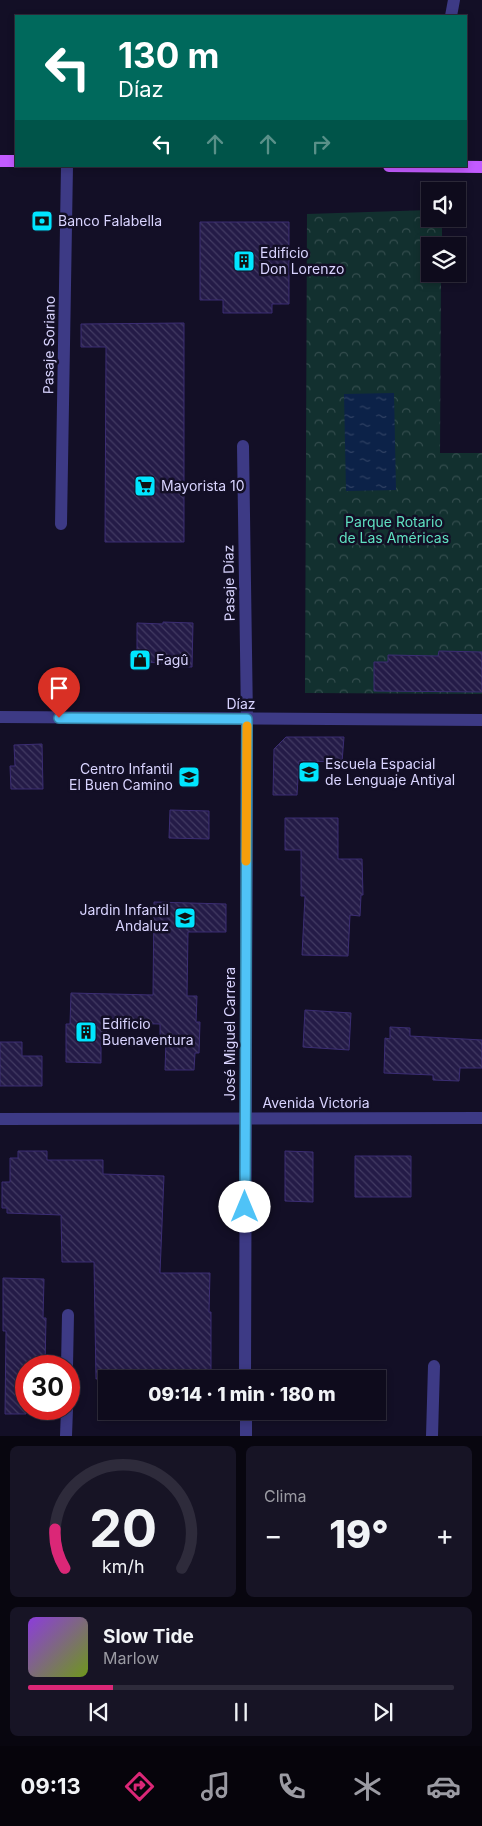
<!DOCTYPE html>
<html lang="es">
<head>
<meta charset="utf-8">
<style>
	:root { --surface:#0e0b1c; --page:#171425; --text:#f1f3f6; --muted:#9b9ba3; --line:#2e2b3b; --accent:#db2777 }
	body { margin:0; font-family:Inter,sans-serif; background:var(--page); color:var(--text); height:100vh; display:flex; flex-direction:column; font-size:19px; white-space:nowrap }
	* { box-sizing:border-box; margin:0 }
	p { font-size:16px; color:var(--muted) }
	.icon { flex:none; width:28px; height:28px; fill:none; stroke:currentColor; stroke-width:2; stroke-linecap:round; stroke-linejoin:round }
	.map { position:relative; height:1436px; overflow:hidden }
	.drawer { display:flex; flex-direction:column; gap:10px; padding:10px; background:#08060f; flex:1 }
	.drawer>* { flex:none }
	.guide { position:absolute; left:15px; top:15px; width:452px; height:152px; border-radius:0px; box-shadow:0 2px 8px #0003,0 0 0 1px var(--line); background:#00695c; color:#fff; overflow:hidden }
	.buttons { position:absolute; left:421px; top:182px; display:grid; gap:10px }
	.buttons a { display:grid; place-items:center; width:45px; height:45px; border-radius:0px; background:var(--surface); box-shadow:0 2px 8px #0003,0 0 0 1px var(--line); font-size:25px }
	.speed { position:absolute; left:15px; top:1355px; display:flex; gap:10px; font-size:25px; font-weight:700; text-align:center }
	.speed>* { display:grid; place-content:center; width:65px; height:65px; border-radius:50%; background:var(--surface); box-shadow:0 2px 8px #0003,0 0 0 1px var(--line); line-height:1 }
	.speed .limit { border:8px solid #d22; background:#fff; color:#111 }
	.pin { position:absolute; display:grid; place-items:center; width:42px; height:42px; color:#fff; margin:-51px -21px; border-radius:50% 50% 50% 0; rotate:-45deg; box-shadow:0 0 5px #0007 }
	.pin .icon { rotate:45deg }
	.me { position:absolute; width:55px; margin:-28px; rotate:0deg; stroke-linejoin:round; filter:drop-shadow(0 0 4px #0008) }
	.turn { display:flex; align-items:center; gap:18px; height:105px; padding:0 20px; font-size:22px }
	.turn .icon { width:65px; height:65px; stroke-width:2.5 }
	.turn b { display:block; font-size:35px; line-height:42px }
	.lanes { display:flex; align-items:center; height:48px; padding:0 20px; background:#0003; justify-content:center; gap:25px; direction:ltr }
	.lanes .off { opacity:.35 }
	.big { font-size:38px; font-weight:800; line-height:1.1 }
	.drawer .widget { flex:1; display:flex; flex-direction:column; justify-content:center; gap:8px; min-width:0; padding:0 18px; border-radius:8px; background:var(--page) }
	.drawer .dial { align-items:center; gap:0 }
	.dial svg { height:130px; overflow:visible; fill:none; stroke:var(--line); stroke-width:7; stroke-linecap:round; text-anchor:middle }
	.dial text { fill:var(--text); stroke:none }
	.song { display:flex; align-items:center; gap:15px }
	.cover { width:60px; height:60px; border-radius:8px; background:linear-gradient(135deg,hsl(270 70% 55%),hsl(80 70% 35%)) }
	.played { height:5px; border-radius:2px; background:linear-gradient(90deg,var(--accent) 20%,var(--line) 20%) }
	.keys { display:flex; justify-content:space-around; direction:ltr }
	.heat { display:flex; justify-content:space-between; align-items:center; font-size:28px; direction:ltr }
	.drawer .tiles { flex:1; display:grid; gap:10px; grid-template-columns:1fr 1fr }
	.widget:last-child { grid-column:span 2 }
	.trip { position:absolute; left:98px; top:1370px; width:288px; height:50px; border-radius:0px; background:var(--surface); box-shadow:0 2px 8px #0003,0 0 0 1px var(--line); font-weight:800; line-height:50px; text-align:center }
	.tabs { display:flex; height:80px; justify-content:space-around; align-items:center; background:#06040b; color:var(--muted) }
	.tabs .icon { width:35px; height:35px }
	.tabs .active { color:var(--accent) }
	.tabs b { font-size:22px; color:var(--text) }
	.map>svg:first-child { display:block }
	.park { fill:url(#park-crowns) }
	.water { fill:url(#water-ripples) }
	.building { fill:url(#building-back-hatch); stroke:#3b2d73 }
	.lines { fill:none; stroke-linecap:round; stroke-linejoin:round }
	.minor { stroke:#3d3a85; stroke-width:12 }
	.tertiary { stroke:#3d3a85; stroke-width:12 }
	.primary { stroke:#c25bff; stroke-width:12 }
	.route-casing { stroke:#337fa1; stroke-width:12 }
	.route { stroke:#4fc3f7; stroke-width:9 }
	.slow { stroke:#f59e0b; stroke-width:9 }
	.labels { text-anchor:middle; stroke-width:5; stroke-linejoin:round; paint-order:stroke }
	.poi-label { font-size:14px; fill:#d9d4ff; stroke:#130f26; text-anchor:start }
	.street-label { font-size:14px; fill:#d9d4ff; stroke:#130f26 }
	.park-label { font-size:14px; fill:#5fe0c0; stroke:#130f26 }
</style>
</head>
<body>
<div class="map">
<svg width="482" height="1436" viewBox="0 0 482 1436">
	<defs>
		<pattern id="park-crowns" width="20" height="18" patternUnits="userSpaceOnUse" patternTransform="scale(1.25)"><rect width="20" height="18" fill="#12302f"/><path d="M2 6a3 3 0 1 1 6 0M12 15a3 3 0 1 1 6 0" fill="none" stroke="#344d4e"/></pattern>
		<pattern id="water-ripples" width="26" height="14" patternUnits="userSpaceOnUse" patternTransform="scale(1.25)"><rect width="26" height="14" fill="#0c2248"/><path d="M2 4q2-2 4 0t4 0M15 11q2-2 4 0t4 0" fill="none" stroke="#2f4163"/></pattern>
		<pattern id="building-back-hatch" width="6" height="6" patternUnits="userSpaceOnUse" patternTransform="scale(1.25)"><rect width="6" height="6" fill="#241b47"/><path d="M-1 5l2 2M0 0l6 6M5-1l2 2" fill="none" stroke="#433b63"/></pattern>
	</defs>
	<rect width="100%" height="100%" fill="#130f26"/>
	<path class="park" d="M430,210V219H442V246H430V274H441L440,453H482V694L305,693L307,214Z"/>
	<path class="water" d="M394,393L396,490L346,491L344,394Z"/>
	<path class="building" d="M200,222H289V304H272V313H223V300H200Z
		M184,323V542H105L106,347H81V324Z
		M163,622L193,623L192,667L165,666V663L137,662V623L163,624Z
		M439,651L482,652V692L374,691V662H388V655L438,656Z
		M286,737H344L342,762L299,761L297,795H273L274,749Z
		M42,744L43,789H11L10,766H15L14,745Z
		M170,810L209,811V839L169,838Z
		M285,818H338V859H362L363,895H361L360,916L350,915L348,956L302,955L305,896H301V850H285Z
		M154,902L226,904V932H188L187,996H197L196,1022H200L199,1053H195L194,1070H165L166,1041H160V1024L107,1023L106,1041H101V1063L66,1062V1024H70L71,993L153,995Z
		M305,1010L351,1013L349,1050L303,1047Z
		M390,1027L410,1028V1036L482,1040V1068H460L459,1081L433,1080V1075L384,1073L385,1038L390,1039Z
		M0,1042H22V1056H42V1086H0Z
		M18,1151H47V1160H103V1174L164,1176L160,1273H210L209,1312H211V1379H96L94,1262H62L61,1215L7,1213V1208H2V1182H10V1158H18Z
		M285,1151L313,1152V1202L285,1201Z
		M355,1156H411V1197H355Z
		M3,1278L44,1279L43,1318H46L45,1366H26V1414H5L6,1331H3Z"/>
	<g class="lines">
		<path class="minor" d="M451,16L454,0
			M243,446L247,719L245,1379
			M61,524L67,166
			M67,1366L68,1315
			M246,1411V1436
			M66,1436L67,1409
			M432,1436L434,1366"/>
		<path class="tertiary" d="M0,717L482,720
			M0,1119L482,1118"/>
		<path class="primary" d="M0,161H16
			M389,166L482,167"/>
	</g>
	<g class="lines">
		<g class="route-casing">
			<path id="route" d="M59,718L247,719L245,1207"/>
		</g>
		<use href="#route" class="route"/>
		<path class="slow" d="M246,861L247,726"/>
	</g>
	<defs>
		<g id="bank-square" transform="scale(1.125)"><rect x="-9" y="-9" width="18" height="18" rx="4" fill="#00e5ff" stroke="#130f26"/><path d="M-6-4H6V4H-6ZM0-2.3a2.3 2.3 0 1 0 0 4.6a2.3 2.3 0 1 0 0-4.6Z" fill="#111"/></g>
		<g id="building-square" transform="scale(1.125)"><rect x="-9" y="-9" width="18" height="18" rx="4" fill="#00e5ff" stroke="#130f26"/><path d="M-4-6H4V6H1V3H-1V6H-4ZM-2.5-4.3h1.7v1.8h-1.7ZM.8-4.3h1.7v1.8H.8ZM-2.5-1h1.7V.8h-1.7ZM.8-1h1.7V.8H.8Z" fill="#111"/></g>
		<g id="supermarket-square" transform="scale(1.125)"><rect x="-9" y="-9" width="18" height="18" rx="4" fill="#00e5ff" stroke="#130f26"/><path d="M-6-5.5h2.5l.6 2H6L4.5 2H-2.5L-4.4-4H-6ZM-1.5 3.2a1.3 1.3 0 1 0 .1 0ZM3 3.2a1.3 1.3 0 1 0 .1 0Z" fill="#111"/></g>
		<g id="shop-square" transform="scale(1.125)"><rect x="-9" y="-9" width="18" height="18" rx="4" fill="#00e5ff" stroke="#130f26"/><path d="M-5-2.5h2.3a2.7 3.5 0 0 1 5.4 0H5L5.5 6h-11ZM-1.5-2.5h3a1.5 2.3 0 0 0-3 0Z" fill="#111"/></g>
		<g id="school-square" transform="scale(1.125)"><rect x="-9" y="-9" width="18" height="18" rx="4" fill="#00e5ff" stroke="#130f26"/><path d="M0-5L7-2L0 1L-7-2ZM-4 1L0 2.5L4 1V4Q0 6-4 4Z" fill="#111"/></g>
	</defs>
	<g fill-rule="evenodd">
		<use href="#bank-square" x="42" y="221"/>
		<use href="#building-square" x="244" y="261"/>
		<use href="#supermarket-square" x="145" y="486"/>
		<use href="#shop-square" x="140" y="660"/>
		<use href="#school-square" x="309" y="772"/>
		<use href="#school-square" x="189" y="777"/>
		<use href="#school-square" x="185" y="918"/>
		<use href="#building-square" x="86" y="1032"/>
	</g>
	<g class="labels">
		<g class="poi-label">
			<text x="58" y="226">Banco Falabella</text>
			<text x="260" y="258">Edificio<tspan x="260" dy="16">Don Lorenzo</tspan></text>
			<text x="161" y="491">Mayorista 10</text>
			<text x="156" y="665">Fagû</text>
			<text x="325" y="769">Escuela Espacial<tspan x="325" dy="16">de Lenguaje Antiyal</tspan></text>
			<text x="173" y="774" text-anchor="end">Centro Infantil<tspan x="173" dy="16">El Buen Camino</tspan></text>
			<text x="169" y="915" text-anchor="end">Jardin Infantil<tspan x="169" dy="16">Andaluz</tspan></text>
			<text x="102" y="1029">Edificio<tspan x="102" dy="16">Buenaventura</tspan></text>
		</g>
		<g class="street-label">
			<text transform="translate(49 345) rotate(-89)" y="5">Pasaje Soriano</text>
			<text transform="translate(229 583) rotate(-91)" y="5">Pasaje Díaz</text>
			<text x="241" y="709">Díaz</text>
			<text transform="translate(230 1034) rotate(-90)" y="5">José Miguel Carrera</text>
			<text x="316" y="1108">Avenida Victoria</text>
		</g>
		<g class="park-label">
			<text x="394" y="527">Parque Rotario<tspan x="394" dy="16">de Las Américas</tspan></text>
		</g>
	</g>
</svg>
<div class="buttons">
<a><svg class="icon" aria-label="sound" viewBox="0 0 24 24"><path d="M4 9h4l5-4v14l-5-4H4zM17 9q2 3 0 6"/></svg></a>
<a><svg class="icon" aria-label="layers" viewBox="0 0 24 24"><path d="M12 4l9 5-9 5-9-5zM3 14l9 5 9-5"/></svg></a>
</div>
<div class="speed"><div class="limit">30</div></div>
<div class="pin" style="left:59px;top:718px;background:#d93025"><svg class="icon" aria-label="arrive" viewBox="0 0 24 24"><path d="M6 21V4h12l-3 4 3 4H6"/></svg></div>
<svg class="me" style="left:245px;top:1207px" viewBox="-20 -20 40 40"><circle r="19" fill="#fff"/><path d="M0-13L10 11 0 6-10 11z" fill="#4fc3f7"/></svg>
<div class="trip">09:14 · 1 min · 180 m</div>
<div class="guide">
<div class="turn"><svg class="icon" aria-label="left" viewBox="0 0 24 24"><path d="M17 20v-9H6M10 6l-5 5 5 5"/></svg><div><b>130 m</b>Díaz</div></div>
<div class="lanes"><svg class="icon" aria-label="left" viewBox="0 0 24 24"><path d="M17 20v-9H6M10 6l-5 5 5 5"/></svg><svg class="icon off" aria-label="ahead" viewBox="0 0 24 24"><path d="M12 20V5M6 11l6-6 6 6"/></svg><svg class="icon off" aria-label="ahead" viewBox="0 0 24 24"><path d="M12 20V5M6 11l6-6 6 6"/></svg><svg class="icon off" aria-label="right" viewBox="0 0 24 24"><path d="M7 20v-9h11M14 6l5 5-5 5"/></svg></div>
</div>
</div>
<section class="drawer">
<div class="tiles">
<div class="widget dial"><svg viewBox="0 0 100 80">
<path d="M14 69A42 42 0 1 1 86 69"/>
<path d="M14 69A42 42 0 0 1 8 45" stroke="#db2777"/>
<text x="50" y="56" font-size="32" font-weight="700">20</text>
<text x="50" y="72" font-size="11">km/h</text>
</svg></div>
<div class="widget"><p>Clima</p>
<div class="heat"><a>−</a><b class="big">19°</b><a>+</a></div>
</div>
<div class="widget">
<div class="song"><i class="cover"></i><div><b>Slow Tide</b><p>Marlow</p></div></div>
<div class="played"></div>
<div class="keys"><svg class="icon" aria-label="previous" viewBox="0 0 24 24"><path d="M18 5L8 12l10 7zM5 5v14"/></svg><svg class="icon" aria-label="pause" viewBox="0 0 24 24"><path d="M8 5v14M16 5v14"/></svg><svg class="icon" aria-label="next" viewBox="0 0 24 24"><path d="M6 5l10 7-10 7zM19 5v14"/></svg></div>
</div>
</div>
</section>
<nav class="tabs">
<b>09:13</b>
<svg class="icon active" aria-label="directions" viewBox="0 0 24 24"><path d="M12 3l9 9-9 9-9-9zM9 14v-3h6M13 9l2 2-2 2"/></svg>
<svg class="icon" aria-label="music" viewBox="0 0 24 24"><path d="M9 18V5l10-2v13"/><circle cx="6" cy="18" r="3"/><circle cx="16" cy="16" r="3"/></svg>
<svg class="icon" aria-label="phone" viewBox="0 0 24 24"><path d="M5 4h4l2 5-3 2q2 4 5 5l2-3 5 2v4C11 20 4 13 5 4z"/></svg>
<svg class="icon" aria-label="climate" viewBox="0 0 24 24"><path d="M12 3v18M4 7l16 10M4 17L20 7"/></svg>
<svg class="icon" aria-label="car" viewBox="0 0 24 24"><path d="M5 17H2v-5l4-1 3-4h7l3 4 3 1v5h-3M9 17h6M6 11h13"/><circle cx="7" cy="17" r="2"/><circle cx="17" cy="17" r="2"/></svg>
</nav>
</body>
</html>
